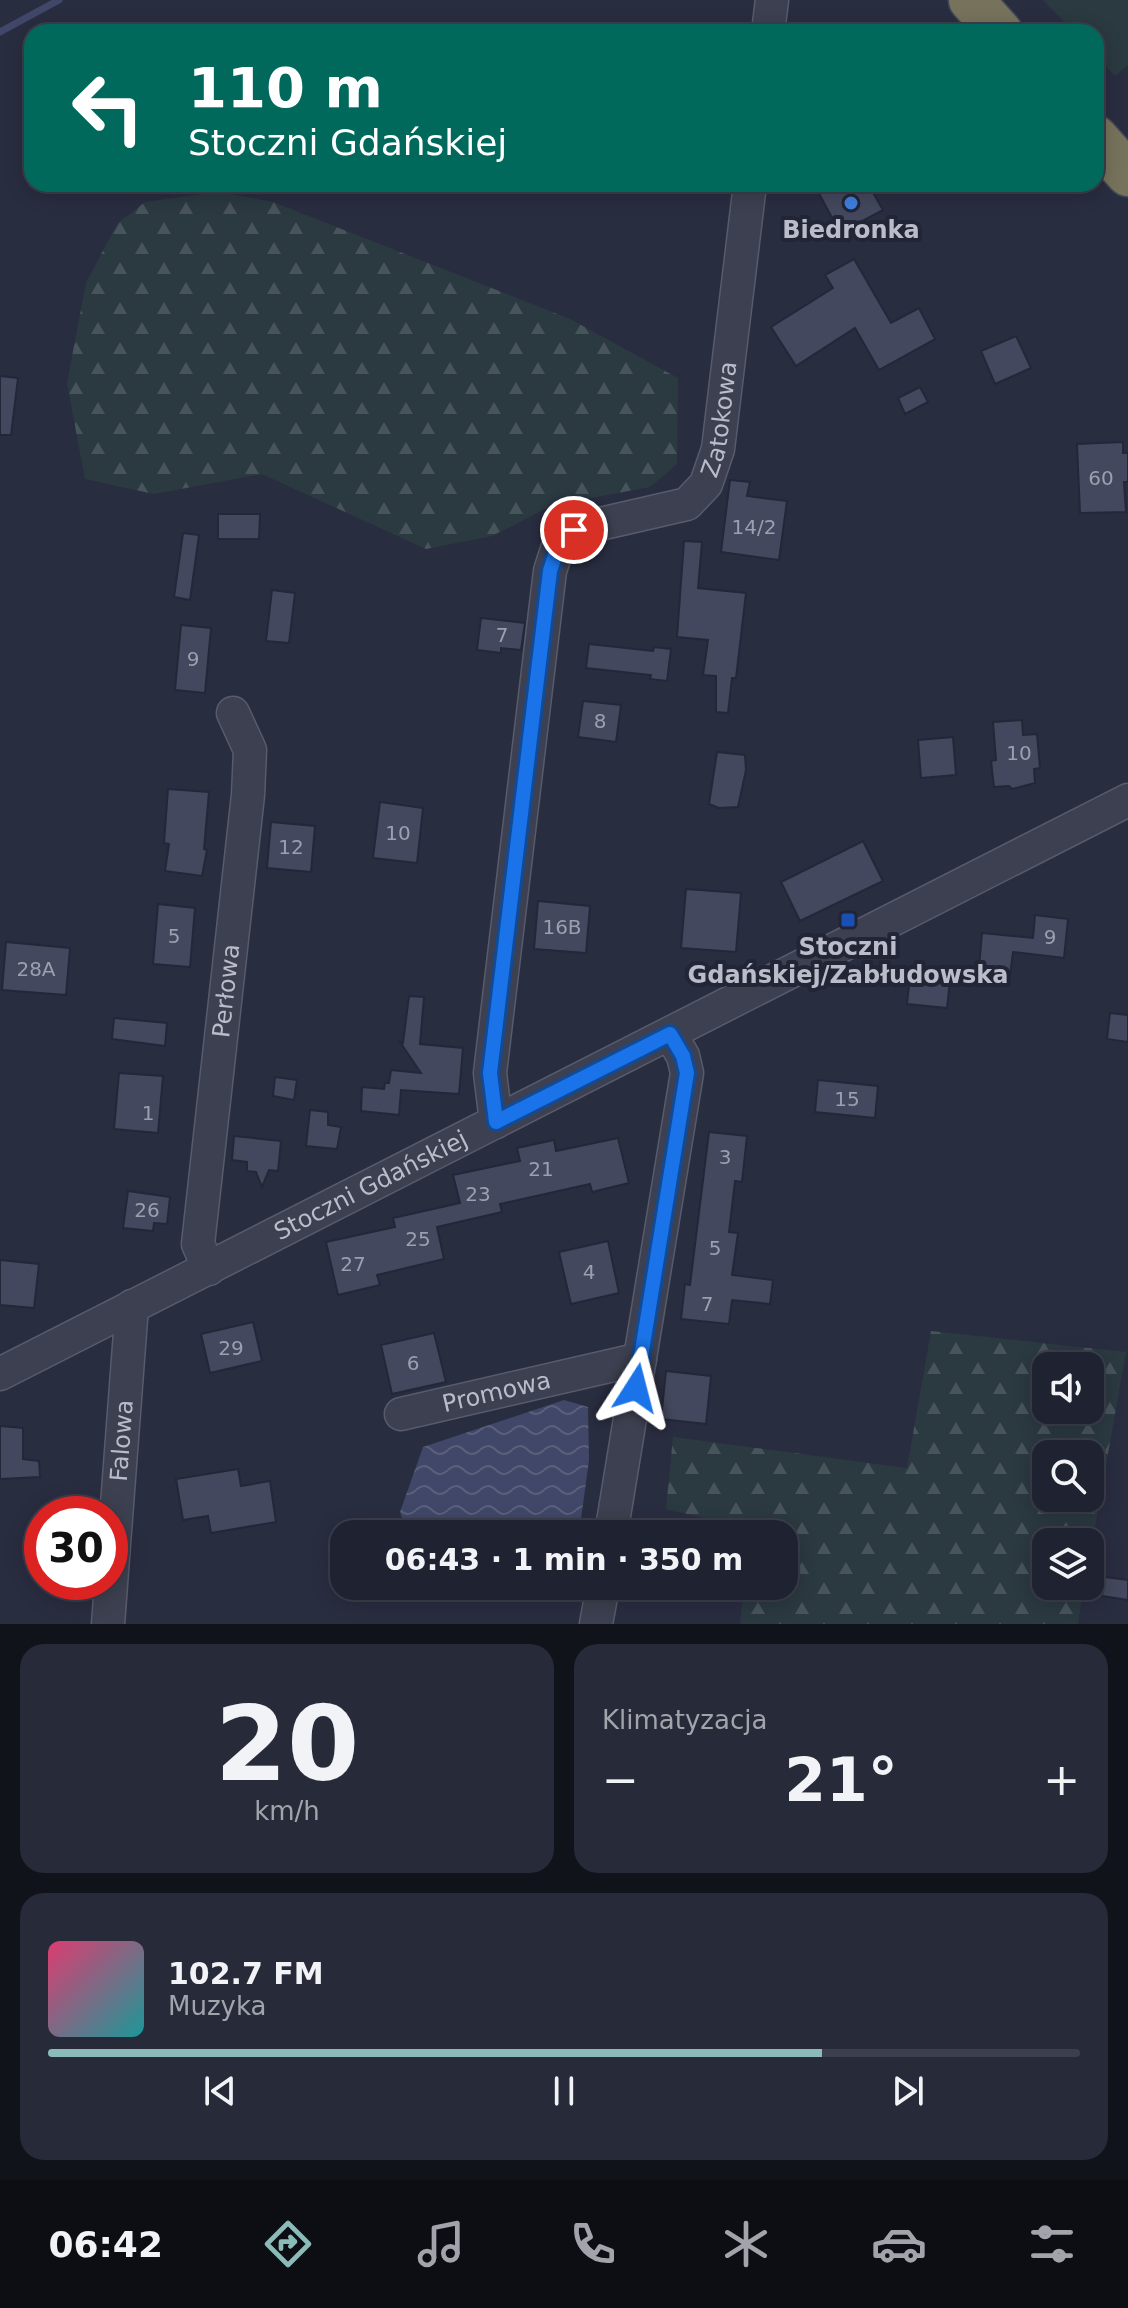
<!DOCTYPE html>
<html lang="pl">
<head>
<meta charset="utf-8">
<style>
	:root { --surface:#1f2230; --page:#272a38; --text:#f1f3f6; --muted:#a1a4ab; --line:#3c3f4c; --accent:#8bbbb9 }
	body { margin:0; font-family:"DejaVu Sans",sans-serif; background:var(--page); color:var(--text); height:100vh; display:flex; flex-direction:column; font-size:30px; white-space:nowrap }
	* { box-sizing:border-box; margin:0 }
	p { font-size:26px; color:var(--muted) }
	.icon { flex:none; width:44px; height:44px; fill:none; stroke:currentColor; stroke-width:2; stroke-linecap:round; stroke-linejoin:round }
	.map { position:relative; height:1624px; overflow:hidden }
	.panel { display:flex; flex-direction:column; gap:20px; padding:20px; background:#11131a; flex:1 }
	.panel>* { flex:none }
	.guide { position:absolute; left:24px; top:24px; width:1080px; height:168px; border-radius:24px; box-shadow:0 4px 20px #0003,0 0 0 2px var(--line); background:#00695c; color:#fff; overflow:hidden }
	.buttons { position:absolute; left:1032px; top:1352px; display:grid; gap:16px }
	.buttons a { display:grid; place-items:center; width:72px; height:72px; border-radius:16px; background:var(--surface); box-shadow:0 4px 20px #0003,0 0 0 2px var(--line); font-size:40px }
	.speed { position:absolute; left:24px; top:1496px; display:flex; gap:16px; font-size:40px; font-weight:700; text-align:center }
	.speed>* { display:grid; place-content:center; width:104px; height:104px; border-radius:50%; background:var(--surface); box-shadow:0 4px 20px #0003,0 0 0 2px var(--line); line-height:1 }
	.speed .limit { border:12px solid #d22; background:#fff; color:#111 }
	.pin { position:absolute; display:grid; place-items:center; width:68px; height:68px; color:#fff; margin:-34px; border:4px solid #fff; border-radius:50%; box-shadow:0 2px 8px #0007 }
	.me { position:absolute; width:88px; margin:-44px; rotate:9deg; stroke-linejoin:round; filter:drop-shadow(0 0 6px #0008) }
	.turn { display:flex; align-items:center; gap:28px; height:168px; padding:0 32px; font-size:36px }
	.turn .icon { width:104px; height:104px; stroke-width:2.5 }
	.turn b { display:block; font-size:56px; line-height:68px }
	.big { font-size:60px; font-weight:800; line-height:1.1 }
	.panel .tile { flex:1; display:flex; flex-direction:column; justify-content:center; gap:12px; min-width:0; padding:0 28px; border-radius:24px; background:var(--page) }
	.panel .dial { align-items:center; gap:0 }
	.dial b { font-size:104px; line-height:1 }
	.song { display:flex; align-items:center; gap:24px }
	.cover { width:96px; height:96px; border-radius:12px; background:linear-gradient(135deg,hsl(340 70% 55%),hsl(180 70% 35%)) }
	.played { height:8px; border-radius:4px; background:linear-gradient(90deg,var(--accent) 75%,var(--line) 75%) }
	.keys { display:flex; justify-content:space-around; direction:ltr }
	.heat { display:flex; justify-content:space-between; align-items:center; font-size:44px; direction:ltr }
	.panel .tiles { flex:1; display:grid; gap:20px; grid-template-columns:1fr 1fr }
	.tile:last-child { grid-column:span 2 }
	.trip { position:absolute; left:330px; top:1520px; width:468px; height:80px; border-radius:24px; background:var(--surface); box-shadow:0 4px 20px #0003,0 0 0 2px var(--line); font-weight:800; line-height:80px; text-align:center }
	.dock { display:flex; height:128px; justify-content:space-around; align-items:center; background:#0c0e13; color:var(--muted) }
	.dock .icon { width:56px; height:56px }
	.dock .selected { color:var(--accent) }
	.dock b { font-size:36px; color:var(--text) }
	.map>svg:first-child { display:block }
	.grass { fill:#2b3941 }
	.forest { fill:url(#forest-firs); fill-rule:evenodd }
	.water { fill:url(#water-waves) }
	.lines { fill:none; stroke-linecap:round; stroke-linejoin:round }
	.stream { stroke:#404768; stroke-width:7 }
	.building { fill:#44485e; stroke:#242738; stroke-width:2 }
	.minor-casing { stroke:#585b6b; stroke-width:35 }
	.highway-casing { stroke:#454858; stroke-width:47 }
	.minor { stroke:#3d4050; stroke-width:32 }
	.highway { stroke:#76725b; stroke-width:44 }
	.route-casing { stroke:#114b97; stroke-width:20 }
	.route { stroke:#1a73e8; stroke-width:14 }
	.shop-dot { fill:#3f7fe0; stroke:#222536; stroke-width:3 }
	.transit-dot { fill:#1a4fb4; stroke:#222536; stroke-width:3 }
	.labels { text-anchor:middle; stroke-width:8; stroke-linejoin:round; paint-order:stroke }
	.number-label { font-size:20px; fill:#9c9faf }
	.poi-label { font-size:24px; font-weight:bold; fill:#babcca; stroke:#222536 }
	.street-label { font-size:24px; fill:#babcca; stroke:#222536 }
</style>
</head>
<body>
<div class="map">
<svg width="1128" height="1624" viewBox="0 0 1128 1624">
	<defs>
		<pattern id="forest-firs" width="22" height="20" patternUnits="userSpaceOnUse" patternTransform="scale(2)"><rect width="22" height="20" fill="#2b3941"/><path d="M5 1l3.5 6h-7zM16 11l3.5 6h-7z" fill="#48545b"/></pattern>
		<pattern id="water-waves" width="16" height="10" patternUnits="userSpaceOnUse" patternTransform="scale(2)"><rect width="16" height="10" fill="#404768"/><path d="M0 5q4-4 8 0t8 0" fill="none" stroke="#5a607c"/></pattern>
	</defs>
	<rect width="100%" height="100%" fill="#292d40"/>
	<path class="grass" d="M1043,0H1128V65L1115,76L1096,56V32H1074Z"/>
	<path class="forest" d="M219,192L273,202L570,319L678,378L677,464L650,487L553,505L492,536L426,549L262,474L154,494L85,479L67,383L86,283L117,224L145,202Z
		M931,1331L1126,1352L1090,1555V1542H1046V1586H1084L1078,1624H740L744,1586H784V1534H750L751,1529L666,1509L673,1437L907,1468ZM1046,1366H1090V1410H1046ZM1046,1454H1090V1498H1046Z"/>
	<path class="water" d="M564,1400L588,1407L589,1460L579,1534H407L400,1512L423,1447Z
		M442,1586H564L560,1593L538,1602L468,1595Z"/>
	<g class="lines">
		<path class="stream" d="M0,32L59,0"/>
	</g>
	<path class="building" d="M814,184H868L883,210L840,233Z
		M854,259L891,323L919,308L935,339L879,370L855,328L796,366L771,327L833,288L825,275Z
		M1016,336L1031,368L995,384L981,351Z
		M0,376L18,378L11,435H0Z
		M920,387L928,402L905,414L898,398Z
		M1123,442V453H1128V482H1124L1126,512L1080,513L1077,444Z
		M730,480L750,482L747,496L787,501L779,560L721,552Z
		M218,514H260L259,539H218Z
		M183,533L199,535L190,600L174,597Z
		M684,541L702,542L698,588L746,593L736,678H732L728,713L716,712V676L703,675L708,640L677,637Z
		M272,590L295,593L289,643L266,641Z
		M481,618L525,623L521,650L501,648V653L477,650Z
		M181,625L211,628L205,693L175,690Z
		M589,644L653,651L654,647L671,649L667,681L650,679L651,675L586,668Z
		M583,701L621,705L616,742L578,737Z
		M1022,720L1023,735L1037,734L1040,768L1034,769L1035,783L1012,789L1009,786L994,787L991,761L996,760L993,722Z
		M953,737L956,775L921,778L918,740Z
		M717,752L745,755L746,770L738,807L719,808L709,804Z
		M168,789L209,792L204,849L207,850L202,876L165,871L169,844L164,843Z
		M380,802L423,808L417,863L373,858Z
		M271,822L315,826L311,872L267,868Z
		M863,841L883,881L800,921L781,882Z
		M686,889L741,893L736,952L681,948Z
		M538,901L590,906L586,953L534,949Z
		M158,904L195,908L190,967L153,964Z
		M1035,915L1068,919L1064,958L1013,952L1009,983L978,979L982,933L1033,938Z
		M6,942L70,948L66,995L2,990Z
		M911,966L951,970L947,1008L907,1004Z
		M409,996L424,997L420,1044L463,1048L459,1094L401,1090L399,1115L361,1111L362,1087L384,1089L385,1083H389L391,1070L421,1073L400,1042L403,1043Z
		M1110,1013L1128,1015V1042L1107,1039Z
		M114,1018L167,1023L165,1046L112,1039Z
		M119,1073L163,1076L158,1133L114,1129Z
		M275,1077L297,1080L294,1100L273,1096Z
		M818,1080L878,1086L875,1118L815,1112Z
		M310,1110L328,1112V1125L341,1127L337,1149L306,1146Z
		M709,1132L747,1136L742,1182L735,1181L729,1232L738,1233L732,1275L773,1280L770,1304L732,1300L729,1324L681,1319L685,1284L690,1285Z
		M234,1136L281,1141L278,1171L269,1170L262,1187L256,1172L247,1171V1162L232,1160Z
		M618,1138L629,1183L592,1192L590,1184L500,1204L502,1212L437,1227L444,1259L377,1275L380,1285L338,1295L326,1242L395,1227L393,1218L460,1203L453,1175L520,1161L517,1148L554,1140L556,1151Z
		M128,1191L170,1197L167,1224L154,1223L153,1231L123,1228Z
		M608,1241L619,1293L571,1304L559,1252Z
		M0,1260L39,1264L34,1308L0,1305Z
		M253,1322L262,1361L210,1373L201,1334Z
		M434,1333L446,1382L392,1394L381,1345Z
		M666,1371L711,1376L706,1424L661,1419Z
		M0,1426L23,1428V1459L39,1461L40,1477L0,1479Z
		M238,1469L241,1486L270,1481L276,1522L211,1533L208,1516L183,1520L176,1479Z
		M1105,1577L1128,1580V1600L1102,1596Z"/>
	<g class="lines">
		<g class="minor-casing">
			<g id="minor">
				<path d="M768,32L772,0"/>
				<path id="s1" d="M496,1122L490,1073L550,571L558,546L574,530L687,504L706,484L718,449L750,184"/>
				<path id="s2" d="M209,1269L198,1244L248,795L250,750L233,713"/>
				<path id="s3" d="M0,1374L1128,800"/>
				<path id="s4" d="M401,1414L640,1359"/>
				<path d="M611,1534L687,1073L683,1056L670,1034"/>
				<path id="s5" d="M108,1624L132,1306"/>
				<path d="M596,1624L603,1586"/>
			</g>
		</g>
		<g class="highway-casing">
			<path id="highway" d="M971,0L1000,32
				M1096,138L1128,174"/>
		</g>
		<use href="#minor" class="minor"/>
		<use href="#highway" class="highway"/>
	</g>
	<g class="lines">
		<g class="route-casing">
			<path id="route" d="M574,530L558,546L550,571L490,1073L496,1122L670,1034L683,1056L687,1073L636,1388"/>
		</g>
		<use href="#route" class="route"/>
	</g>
	<circle class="shop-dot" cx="851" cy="203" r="8"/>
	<rect class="transit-dot" x="840" y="912" width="16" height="16" rx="4"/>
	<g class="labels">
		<g class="number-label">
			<text x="1101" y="485">60</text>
			<text x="754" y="534">14/2</text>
			<text x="502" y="642">7</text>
			<text x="193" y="666">9</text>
			<text x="600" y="728">8</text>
			<text x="1019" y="760">10</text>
			<text x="398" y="840">10</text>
			<text x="291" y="854">12</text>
			<text x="562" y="934">16B</text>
			<text x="174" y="943">5</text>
			<text x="1050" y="944">9</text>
			<text x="36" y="976">28A</text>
			<text x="847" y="1106">15</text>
			<text x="148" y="1120">1</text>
			<text x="725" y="1164">3</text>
			<text x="541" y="1176">21</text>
			<text x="478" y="1201">23</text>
			<text x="147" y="1217">26</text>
			<text x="418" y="1246">25</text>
			<text x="715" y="1255">5</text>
			<text x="353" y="1271">27</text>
			<text x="589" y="1279">4</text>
			<text x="707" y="1311">7</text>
			<text x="231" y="1355">29</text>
			<text x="413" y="1370">6</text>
		</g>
		<g class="poi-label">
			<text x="851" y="238">Biedronka</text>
			<text x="848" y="955">Stoczni<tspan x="848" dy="28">Gdańskiej/Zabłudowska</tspan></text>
		</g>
		<g class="street-label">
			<text dy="8" stroke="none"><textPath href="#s1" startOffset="814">Zatokowa</textPath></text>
			<text dy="8" stroke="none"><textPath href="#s2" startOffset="282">Perłowa</textPath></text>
			<text dy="8" stroke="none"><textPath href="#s3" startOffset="416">Stoczni Gdańskiej</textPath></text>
			<text dy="8" stroke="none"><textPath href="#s4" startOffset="98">Promowa</textPath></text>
			<text dy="8" stroke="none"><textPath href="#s5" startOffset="184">Falowa</textPath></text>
		</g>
	</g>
</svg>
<div class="buttons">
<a><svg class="icon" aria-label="sound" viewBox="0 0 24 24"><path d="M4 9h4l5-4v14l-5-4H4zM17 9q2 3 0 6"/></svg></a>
<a><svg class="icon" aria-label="search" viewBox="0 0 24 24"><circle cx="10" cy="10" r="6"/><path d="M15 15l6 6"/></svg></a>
<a><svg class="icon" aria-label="layers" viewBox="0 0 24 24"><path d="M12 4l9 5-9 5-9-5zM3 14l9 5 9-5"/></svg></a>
</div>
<div class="speed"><div class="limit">30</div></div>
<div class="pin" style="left:574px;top:530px;background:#d93025"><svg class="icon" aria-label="arrive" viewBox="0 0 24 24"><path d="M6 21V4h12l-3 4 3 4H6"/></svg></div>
<svg class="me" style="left:636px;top:1388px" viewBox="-20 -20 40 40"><path d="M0-17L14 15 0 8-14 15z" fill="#1a73e8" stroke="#fff" stroke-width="4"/></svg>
<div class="trip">06:43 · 1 min · 350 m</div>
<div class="guide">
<div class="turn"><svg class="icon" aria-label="left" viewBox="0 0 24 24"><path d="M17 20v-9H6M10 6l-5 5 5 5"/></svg><div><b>110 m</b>Stoczni Gdańskiej</div></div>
</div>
</div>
<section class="panel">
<div class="tiles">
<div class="tile dial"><b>20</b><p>km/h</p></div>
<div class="tile"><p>Klimatyzacja</p>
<div class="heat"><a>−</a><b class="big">21°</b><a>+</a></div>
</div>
<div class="tile">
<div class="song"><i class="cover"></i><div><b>102.7 FM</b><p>Muzyka</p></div></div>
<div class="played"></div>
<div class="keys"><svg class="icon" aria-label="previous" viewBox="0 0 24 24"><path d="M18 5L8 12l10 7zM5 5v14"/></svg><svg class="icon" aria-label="pause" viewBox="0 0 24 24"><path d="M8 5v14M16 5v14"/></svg><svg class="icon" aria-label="next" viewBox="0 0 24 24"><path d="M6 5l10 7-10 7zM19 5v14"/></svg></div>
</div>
</div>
</section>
<nav class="dock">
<b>06:42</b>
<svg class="icon selected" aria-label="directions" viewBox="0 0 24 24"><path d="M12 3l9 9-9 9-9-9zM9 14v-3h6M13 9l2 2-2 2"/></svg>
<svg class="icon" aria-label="music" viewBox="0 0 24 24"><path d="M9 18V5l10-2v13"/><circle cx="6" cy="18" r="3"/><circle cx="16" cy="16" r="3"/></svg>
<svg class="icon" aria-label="phone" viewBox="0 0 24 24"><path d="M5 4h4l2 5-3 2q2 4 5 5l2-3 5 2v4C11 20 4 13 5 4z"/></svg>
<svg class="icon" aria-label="climate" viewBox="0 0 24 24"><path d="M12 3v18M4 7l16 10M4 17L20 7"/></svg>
<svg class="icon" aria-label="car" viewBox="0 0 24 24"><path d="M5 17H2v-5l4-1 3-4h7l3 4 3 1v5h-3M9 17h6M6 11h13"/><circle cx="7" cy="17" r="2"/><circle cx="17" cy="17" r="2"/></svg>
<svg class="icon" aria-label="filters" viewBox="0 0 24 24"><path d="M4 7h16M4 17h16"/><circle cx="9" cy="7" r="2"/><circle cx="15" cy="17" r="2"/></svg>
</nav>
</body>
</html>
